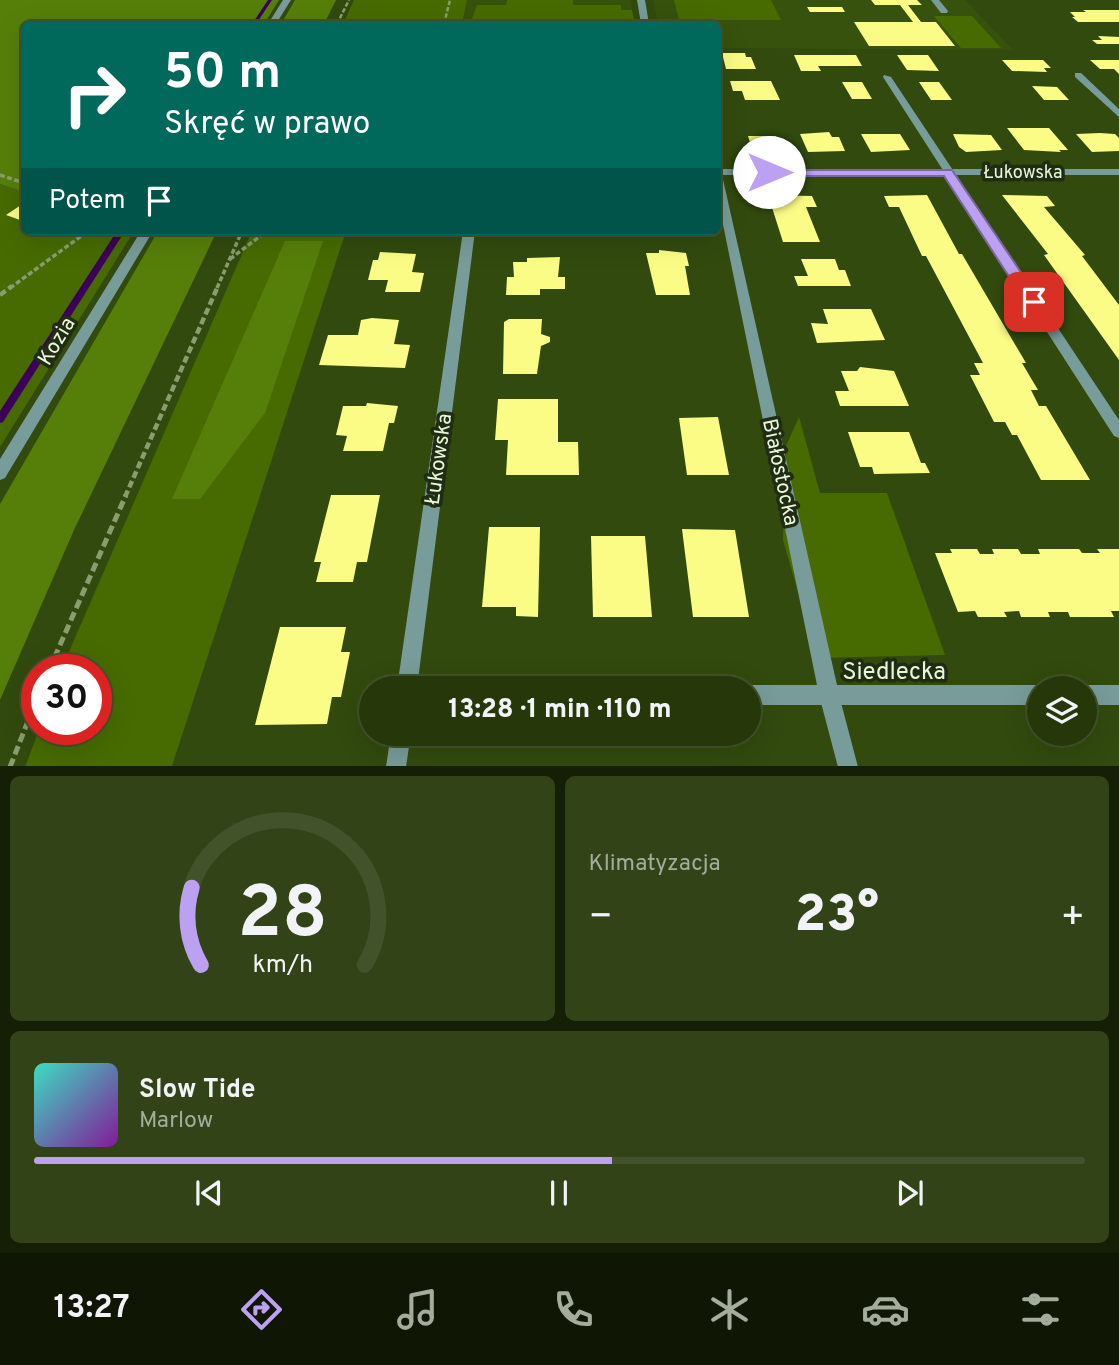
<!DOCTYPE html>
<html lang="pl">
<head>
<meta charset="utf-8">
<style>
	:root { --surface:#26380a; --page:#324318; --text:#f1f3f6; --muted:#a4ac9c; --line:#42522b; --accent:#bca0f2 }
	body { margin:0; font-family:Overpass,sans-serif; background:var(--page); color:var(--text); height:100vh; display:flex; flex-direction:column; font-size:26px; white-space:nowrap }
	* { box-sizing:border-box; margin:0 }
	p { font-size:23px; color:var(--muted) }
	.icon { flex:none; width:38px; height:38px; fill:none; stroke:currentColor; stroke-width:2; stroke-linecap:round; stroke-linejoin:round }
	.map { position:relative; height:766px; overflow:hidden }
	.details { display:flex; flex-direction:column; gap:10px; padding:10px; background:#151f06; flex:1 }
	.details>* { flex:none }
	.top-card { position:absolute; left:21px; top:21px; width:700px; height:214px; border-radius:10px; box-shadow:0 7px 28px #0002,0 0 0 2px var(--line); background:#00695c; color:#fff; overflow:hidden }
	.tools { position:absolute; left:1027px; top:676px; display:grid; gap:14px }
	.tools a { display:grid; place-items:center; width:70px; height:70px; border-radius:50%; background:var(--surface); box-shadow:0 7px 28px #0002,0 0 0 2px var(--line); font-size:35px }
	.speed { position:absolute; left:21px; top:654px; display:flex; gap:14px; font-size:35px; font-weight:700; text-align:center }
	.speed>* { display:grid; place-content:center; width:91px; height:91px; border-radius:50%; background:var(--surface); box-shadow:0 7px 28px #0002,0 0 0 2px var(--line); line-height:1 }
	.speed .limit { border:10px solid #d22; background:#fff; color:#111 }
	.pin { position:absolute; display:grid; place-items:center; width:60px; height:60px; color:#fff; margin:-30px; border-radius:14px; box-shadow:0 4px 10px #0006 }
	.me { position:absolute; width:77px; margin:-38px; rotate:90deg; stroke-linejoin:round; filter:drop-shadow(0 0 5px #0008) }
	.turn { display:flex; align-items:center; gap:24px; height:147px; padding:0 28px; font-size:32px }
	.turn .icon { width:91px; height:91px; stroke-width:2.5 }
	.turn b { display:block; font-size:49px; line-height:60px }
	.then { display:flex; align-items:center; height:66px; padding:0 28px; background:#0003; gap:14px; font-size:26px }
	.big { font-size:52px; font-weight:800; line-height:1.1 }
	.details .widget { flex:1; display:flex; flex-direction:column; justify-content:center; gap:10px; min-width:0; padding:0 24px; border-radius:10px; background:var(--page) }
	.details .dial { align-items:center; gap:0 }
	.dial svg { height:182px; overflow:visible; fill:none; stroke:var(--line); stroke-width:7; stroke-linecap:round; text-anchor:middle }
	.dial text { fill:var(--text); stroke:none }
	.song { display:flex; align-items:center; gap:21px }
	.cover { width:84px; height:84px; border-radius:10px; background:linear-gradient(135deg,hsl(170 70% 55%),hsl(290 70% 35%)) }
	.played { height:7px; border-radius:4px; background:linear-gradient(90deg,var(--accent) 55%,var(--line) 55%) }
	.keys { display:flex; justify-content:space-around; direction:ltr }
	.heat { display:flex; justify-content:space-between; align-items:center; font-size:38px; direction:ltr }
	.details .tiles { flex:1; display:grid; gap:10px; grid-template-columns:1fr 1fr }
	.widget:last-child { grid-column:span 2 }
	.trip { position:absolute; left:359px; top:676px; width:402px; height:70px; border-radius:35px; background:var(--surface); box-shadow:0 7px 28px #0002,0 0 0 2px var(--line); font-weight:800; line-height:70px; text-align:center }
	.tabs { display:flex; height:112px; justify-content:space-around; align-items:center; background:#0f1604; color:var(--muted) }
	.tabs .icon { width:49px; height:49px }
	.tabs .active { color:var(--accent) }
	.tabs b { font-size:32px; color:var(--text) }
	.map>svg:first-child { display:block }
	.built { fill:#37520c }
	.green { fill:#476b00 }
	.forest { fill:#567f0a }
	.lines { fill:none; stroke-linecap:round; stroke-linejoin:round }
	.stream { fill:#3c005a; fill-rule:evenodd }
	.building { fill:#fbfc85 }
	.path-far3 { stroke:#899d6e; stroke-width:2.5; stroke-dasharray:4.5 2; stroke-linecap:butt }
	.path-far2 { stroke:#899d6e; stroke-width:3.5; stroke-dasharray:5 2.5; stroke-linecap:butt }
	.path-far1 { stroke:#899d6e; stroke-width:4.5; stroke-dasharray:7 3.5; stroke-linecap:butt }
	.path { stroke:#899d6e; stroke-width:5; stroke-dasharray:9 4.5; stroke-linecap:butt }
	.lane { fill:#789c99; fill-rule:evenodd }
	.street { fill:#789c99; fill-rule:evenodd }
	.route { fill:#bca0f2; stroke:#7a689d; stroke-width:2 }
	.labels { text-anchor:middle; stroke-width:7; stroke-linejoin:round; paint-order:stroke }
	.far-street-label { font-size:18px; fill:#e9f8d9; stroke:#212c14 }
	.street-label { font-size:21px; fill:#e9f8d9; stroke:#212c14 }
	.near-street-label { font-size:24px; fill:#e9f8d9; stroke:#212c14 }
</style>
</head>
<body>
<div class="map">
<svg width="1119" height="767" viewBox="0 0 1119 767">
	<rect width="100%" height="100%" fill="#324a0e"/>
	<path class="built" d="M467,0H630L635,24H462Z
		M653,0H965L1013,50L718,48V24H658Z"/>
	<path class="green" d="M354,0H467L462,24H343Z
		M507,0H573V5H621V10H632L635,24H470L477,5H506Z
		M674,0H771L781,20H679Z
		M934,16H972L1001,48H961Z
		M0,184L24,192V231H134L0,447Z
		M252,231H346L172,766L25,767L39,730H96V670H61Z
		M799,417L820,493H887L945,655L817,658L783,540L786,446Z"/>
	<path class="forest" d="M0,0H279L264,24H24V192L0,184Z
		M295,0H336L324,24H281Z
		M158,231H217L74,530L0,700V504Z
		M285,241H323L265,413L200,499H172Z"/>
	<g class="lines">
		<path class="stream" d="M268,0H272L256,24H252Z
			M117,231H125L3,422L0,423V411Z"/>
	</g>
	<path class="building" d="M871,0H917L922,5H908L921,22H936L955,46H869L854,22H913L900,5H875Z
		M807,7H842L845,12H810Z
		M1083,10H1119V22H1078L1072,17H1075L1070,12H1086Z
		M1098,36L1119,37V44H1097L1092,40H1102Z
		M722,53H745L746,57H751L756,69H726Z
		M794,55H856L862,66H818L821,71H801Z
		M897,55H928L939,71L907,70Z
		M1002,60H1043L1051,68H1044L1047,72L1012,71Z
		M1090,60H1119V74L1114,69H1100Z
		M730,81H771L780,100H745L742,91H733Z
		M842,82H862L872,99H852Z
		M919,82H939L952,100H931Z
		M1032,86L1057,87L1069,100H1044Z
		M1007,128H1049L1068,150H1059L1061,152L1024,150Z
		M829,132L832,137H839L845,151L808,152L800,134Z
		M1100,133L1115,134L1119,138V151L1092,152L1076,134Z
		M861,134H900L910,150L871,152Z
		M953,134L991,135L1002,150L966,152L959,147Z
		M748,136H776L782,152H753Z
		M768,195L812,196L817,207H806L820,242H783Z
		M927,195L959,254H962L1026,363H1022L1038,390H1031L1039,406H1046L1090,480H1041L1017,435H1012L1005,422H994L970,375H980L974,363H983L926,256H922L899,207H889L884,196Z
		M1002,195L1047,196L1055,206L1044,207L1085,255L1082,256L1119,305V360L1044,255L1048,254Z
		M21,205L24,206V217L20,220L6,215Z
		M659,250L686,253L689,266H685L690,295H656L646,253H659Z
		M380,252L416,254L412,272L424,273L420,292H385L388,280H368L373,260H378Z
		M560,257L558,277H565V289H540V295H506L507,277H514L513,262H527V258Z
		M801,259H835L839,270H845L851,286H798L794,276H808Z
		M823,309H871L885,340L817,343L811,323L828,324Z
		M372,318L399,320L394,344L410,345L405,368L319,365L328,335H358L361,320Z
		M509,319H542L541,334L550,337V342L541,346L537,374H503L504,322Z
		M860,367L894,371L909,406H840L835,391H849L841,371H857Z
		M498,399H558V442H578L579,475H506L508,440H495Z
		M367,403L398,406L394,423H389L383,451H343L347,436L336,435L343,406H366Z
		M718,417L729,475H687L679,418Z
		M848,432H909L921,463H925L930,473L874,474L872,467H860Z
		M331,495H380L367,562H357L353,582H316L321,562H314Z
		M489,527H540L538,617L516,616V607H482Z
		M682,529L735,530L749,617H693Z
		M591,536H645L652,617H593Z
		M950,549H977L980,554H994L992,549H1018L1021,554H1040L1038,549H1079L1082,553H1100L1097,549H1119V611H1111L1114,617H1070L1068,612H1048L1050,617H1021L1019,611L1004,612L1007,617H978L975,611L958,612L935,553H952Z
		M280,627H346L341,652H350L341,697H332L327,724L255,725Z"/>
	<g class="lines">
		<path class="path-far3" d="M337,24L349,0
			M444,24L450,0"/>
		<path class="path-far2" d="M0,175L24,183
			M230,259L267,231
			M10,288L88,231
			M217,288L242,231"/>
		<path class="path-far1" d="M0,295L12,286
			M125,497L218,286"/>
		<path class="path" d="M49,670L126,495
			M10,767L37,698"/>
		<path class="lane" d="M931,0H939L948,11L947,13H941Z
			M1075,73H1081L1119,109V117L1075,77Z
			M884,75L891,77L1119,420V438L1114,436L883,77Z
			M829,685L836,688L839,695L858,767H838L819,695L822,688Z"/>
		<path class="street" d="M283,0H291L276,24H268Z
			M637,0H645L649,24H641Z
			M718,169H1119V175H722L837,685H1040L1046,688H1040V705H749V688H743L749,685H817L718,200Z
			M141,231H153L5,478L0,480V459Z
			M463,231H475L417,688H397Z
			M1085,685H1119V705H1085V688H1079Z
			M391,733H411L406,767H386Z"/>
	</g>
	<path class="route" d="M765,170H952L1041,302L1039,306H1028L944,176H769L763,172Z"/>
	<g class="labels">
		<g class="far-street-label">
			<text x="1023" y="178">Łukowska</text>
		</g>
		<g class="street-label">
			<text transform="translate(56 341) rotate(-59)" y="7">Kozia</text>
			<text transform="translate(438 459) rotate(-82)" y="7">Łukowska</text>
			<text transform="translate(781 472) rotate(78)" y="7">Białostocka</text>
		</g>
		<g class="near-street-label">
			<text x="894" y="679">Siedlecka</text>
		</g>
	</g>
</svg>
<div class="tools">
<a><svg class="icon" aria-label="layers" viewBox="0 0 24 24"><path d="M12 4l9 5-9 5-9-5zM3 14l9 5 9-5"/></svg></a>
</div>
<div class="speed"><div class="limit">30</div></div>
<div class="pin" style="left:1034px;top:302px;background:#d93025"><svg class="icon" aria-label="arrive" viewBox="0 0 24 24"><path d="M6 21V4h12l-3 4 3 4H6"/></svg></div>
<svg class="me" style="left:769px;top:172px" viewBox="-20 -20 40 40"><circle r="19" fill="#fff"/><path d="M0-13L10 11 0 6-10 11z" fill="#bca0f2"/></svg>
<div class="trip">13:28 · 1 min · 110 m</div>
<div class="top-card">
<div class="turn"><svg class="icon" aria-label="right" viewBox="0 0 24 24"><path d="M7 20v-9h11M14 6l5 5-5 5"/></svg><div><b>50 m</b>Skręć w prawo</div></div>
<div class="then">Potem<svg class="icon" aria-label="arrive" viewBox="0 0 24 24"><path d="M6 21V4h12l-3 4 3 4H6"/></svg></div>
</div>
</div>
<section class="details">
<div class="tiles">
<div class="widget dial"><svg viewBox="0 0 100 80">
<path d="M14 69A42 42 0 1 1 86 69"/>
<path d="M14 69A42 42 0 0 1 10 35" stroke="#bca0f2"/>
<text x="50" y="56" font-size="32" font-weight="700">28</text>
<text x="50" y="72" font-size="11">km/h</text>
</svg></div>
<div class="widget"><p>Klimatyzacja</p>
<div class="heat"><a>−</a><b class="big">23°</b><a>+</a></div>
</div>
<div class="widget">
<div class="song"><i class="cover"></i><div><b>Slow Tide</b><p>Marlow</p></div></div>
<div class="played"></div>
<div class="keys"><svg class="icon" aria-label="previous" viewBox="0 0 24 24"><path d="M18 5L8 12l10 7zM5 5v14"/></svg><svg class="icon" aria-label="pause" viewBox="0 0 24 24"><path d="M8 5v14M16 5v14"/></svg><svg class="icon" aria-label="next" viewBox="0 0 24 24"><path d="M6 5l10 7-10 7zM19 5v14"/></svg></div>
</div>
</div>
</section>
<nav class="tabs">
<b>13:27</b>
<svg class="icon active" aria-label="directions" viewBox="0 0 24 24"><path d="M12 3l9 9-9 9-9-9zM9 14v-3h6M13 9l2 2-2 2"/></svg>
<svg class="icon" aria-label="music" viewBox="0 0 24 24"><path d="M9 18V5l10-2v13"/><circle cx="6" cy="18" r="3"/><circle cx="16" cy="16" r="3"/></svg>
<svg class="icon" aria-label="phone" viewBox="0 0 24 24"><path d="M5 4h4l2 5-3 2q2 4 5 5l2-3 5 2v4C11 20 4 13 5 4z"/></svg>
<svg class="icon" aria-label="climate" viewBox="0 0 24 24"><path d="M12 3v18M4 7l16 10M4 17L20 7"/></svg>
<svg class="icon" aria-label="car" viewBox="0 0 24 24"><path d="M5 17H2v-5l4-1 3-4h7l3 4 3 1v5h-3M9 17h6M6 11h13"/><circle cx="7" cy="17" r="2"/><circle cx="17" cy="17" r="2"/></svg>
<svg class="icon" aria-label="filters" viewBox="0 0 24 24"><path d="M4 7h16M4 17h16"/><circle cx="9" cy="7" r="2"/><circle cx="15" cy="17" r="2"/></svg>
</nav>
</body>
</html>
